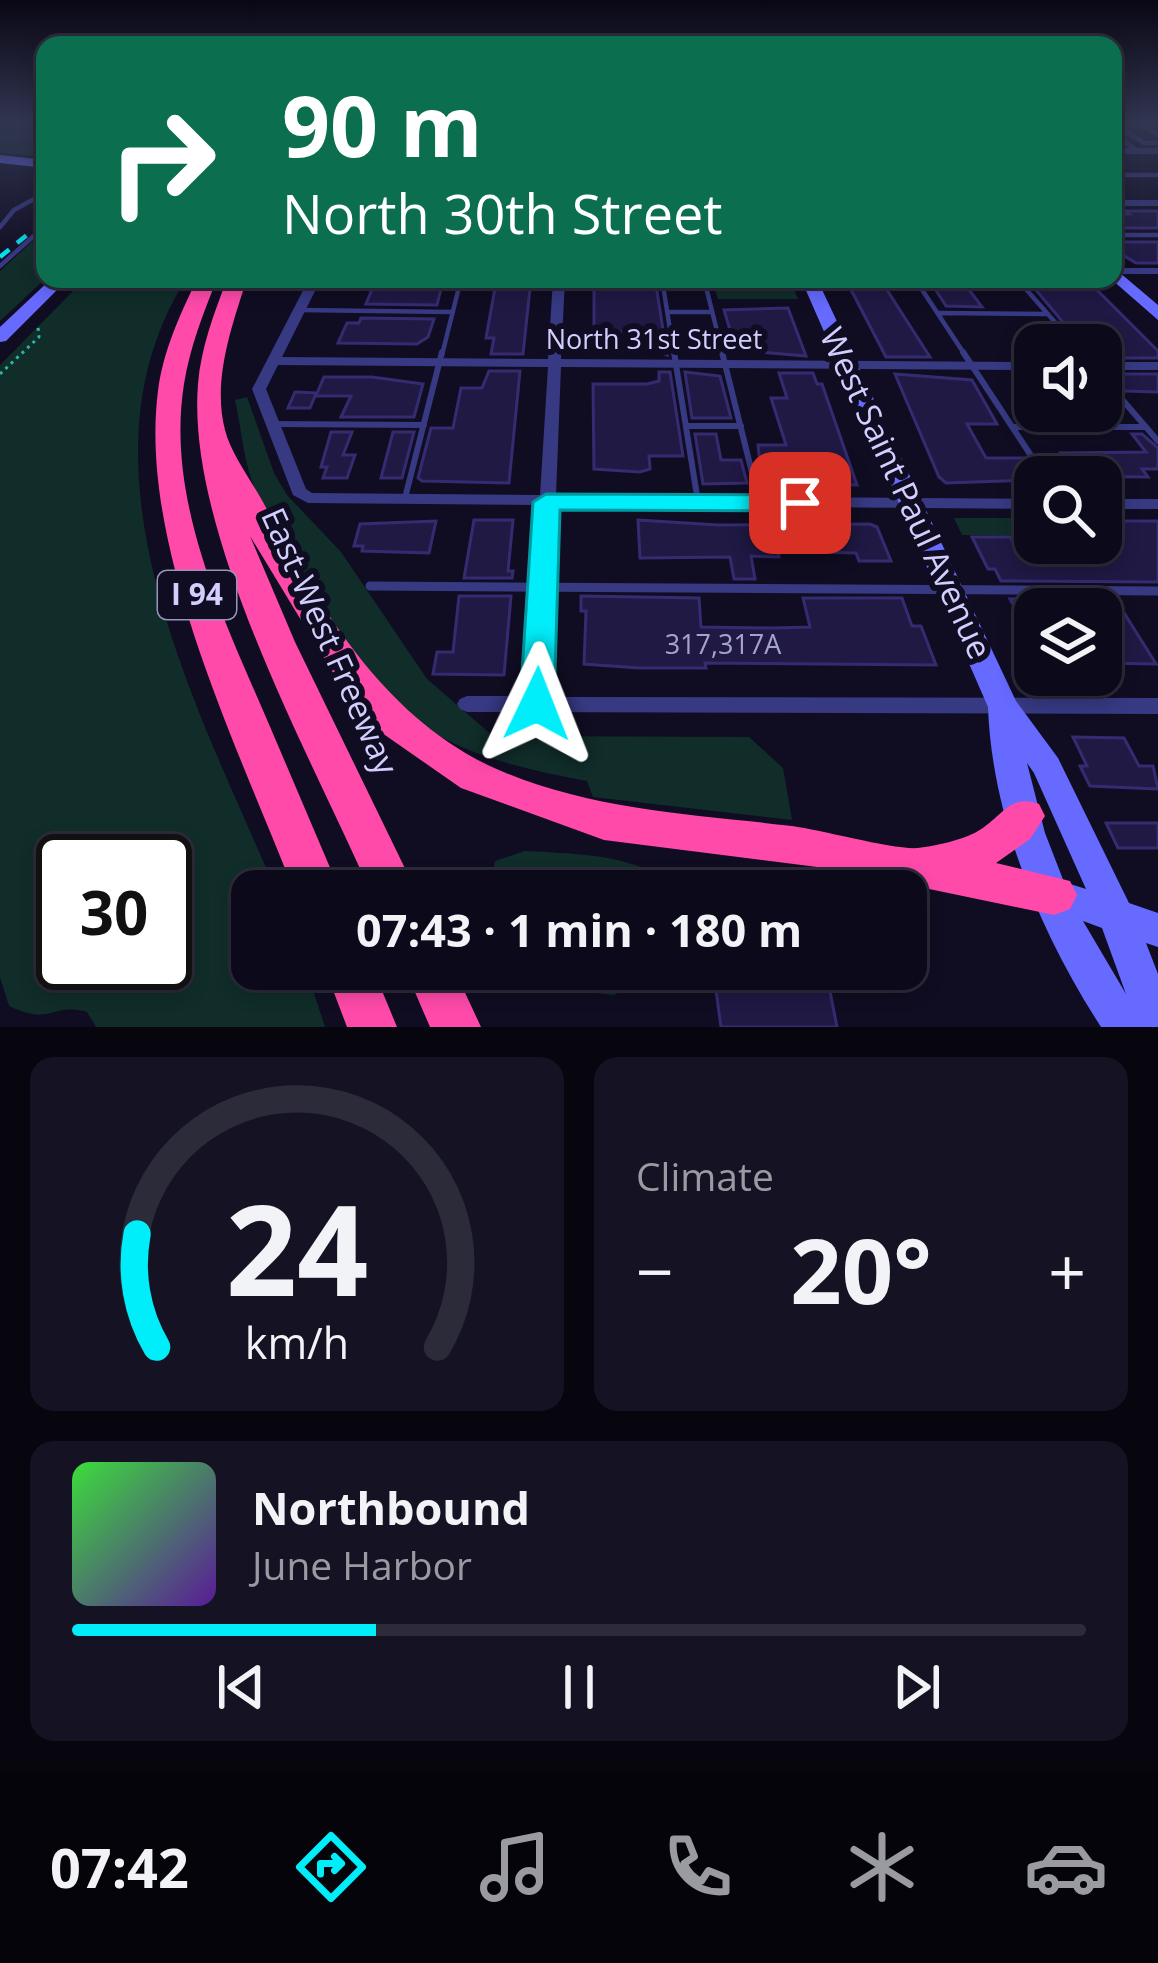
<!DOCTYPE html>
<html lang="en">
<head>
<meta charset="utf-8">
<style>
	:root { --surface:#0c0a1a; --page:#151323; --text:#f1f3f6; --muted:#9a9aa2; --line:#2c2b39; --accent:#00eefa }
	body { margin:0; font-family:"Open Sans",sans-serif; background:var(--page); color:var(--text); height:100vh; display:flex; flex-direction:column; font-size:45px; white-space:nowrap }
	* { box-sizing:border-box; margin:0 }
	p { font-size:39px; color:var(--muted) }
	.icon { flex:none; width:66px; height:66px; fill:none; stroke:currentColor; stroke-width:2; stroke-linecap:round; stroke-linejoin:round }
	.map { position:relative; height:1027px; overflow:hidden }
	.panel { display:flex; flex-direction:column; gap:30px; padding:30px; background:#07060e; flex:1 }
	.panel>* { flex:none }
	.hud { position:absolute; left:36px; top:36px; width:1086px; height:252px; border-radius:24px; box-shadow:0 6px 18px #0003,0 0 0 3px var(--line); background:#0b6e4f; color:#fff; overflow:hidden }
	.tools { position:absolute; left:1014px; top:324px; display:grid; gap:24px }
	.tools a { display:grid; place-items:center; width:108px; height:108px; border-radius:24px; background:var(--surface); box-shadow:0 6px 18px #0003,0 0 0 3px var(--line); font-size:60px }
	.speed { position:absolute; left:36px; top:834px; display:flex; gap:24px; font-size:60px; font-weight:700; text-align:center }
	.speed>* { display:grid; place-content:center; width:156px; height:156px; border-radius:50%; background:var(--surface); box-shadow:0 6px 18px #0003,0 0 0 3px var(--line); line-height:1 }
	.speed .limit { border:6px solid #111; border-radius:18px; background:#fff; color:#111 }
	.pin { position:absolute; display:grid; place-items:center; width:102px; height:102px; color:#fff; margin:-51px; border-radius:24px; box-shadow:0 6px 18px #0006 }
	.me { position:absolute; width:132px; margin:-66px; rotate:2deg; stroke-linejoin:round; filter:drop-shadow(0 0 9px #0008) }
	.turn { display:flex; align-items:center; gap:42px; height:252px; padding:0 48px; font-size:54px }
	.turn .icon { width:156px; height:156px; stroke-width:2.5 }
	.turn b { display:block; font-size:84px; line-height:102px }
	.big { font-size:90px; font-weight:700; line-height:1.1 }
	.panel .card { flex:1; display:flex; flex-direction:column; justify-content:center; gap:18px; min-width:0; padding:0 42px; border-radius:24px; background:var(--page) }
	.panel .dial { align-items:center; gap:0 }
	.dial svg { height:312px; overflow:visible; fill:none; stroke:var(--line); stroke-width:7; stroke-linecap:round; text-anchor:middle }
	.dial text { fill:var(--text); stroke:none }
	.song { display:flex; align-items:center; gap:36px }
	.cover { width:144px; height:144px; border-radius:18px; background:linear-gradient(135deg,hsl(120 70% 55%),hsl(270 70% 35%)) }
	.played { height:12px; border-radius:6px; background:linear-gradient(90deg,var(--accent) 30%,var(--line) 30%) }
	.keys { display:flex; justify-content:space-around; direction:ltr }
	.heat { display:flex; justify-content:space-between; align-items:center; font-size:66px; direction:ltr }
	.panel .tiles { flex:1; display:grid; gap:30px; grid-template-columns:1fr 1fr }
	.card:last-child { grid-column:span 2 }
	.trip { position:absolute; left:231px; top:870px; width:696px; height:120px; border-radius:24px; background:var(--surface); box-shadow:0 6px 18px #0003,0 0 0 3px var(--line); font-weight:700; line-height:120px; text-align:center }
	.tab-bar { display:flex; height:192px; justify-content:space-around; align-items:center; background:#05040a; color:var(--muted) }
	.tab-bar .icon { width:84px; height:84px }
	.tab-bar .active { color:var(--accent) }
	.tab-bar b { font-size:54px; color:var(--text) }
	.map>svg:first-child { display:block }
	.green { fill:#102d2a; fill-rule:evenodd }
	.building { fill:#1f1944; stroke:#352b71; stroke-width:3 }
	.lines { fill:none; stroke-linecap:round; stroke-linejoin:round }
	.path { stroke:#2cb6a6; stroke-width:3; stroke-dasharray:3 4.5; stroke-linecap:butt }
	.lane-far2 { stroke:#373983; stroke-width:4.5 }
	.lane-far1 { stroke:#373983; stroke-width:6 }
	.lane { stroke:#373983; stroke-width:9 }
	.street { fill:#373983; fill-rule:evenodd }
	.secondary { fill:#666aff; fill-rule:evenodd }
	.highway { fill:#ff4aaa; fill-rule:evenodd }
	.rail-far1 { stroke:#00eefa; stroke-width:3; stroke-dasharray:9 8; stroke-linecap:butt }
	.rail { stroke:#00eefa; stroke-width:4.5; stroke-dasharray:12 10; stroke-linecap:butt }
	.route { fill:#00eefa; stroke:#009ba2; stroke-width:3 }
	.labels { text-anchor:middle; stroke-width:12; stroke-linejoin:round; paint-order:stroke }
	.far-street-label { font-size:27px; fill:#d2cfff; stroke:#100d23 }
	.number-label { font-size:27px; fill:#a5a2d0 }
	.shield { fill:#100d23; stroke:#9895bd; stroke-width:3 }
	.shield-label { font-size:30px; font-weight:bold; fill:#d2cfff }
	.street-label { font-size:33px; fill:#d2cfff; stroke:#100d23 }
</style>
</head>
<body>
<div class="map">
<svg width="1158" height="1027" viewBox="0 0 1158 1027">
	<rect width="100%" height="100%" fill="#100d23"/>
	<path class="green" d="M0,121H45V156L0,153Z
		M45,230V279L0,321V271Z
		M85,279H186C66,469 200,711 276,891H252V969H306L325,1027H96L87,1012C52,1001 53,1027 9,1006L0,977V365ZM63,861H165V963H63Z
		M712,279H790L798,299H718Z
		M247,397L274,473L287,495L341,552L427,679L493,736L749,737L783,768L792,820L593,797L587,781C544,773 496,763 455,744C372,705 282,567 252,481C243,456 241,426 235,400Z
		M954,518H1035V536L962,535Z
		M525,851C580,854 640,854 683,891H496L491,880L495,861Z
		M506,969H664L614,995L520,984L504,972Z"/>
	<path class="building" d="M1125,211H1158V228H1113V214H1129Z
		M1113,242H1158V263H1136L1113,249Z
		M531,279L523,354H491L494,338H486L495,288L502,279Z
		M594,279H655L667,355L651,349L647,332H594Z
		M955,279H961L982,307L946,306L932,284Z
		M1051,279H1086L1158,351V358H1101V345H1082L1030,283L1056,284Z
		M375,282H435L442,285L437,305L366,304Z
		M847,282L885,287L930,357H886Z
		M788,308L806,356L736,350L724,310Z
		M361,318L434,319L428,337L417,344L338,343L347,323H359Z
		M489,371H520L509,483L422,481L418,478L431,428H453L461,388H482Z
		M659,372H670L683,456H649L650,469L640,472L594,469L593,384H647L659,381Z
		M685,372L720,376L731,418H692Z
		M779,373H813L817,384H822L857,485L762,483L758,445H786L771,398H787Z
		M895,374L972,380L997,424H967L986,458H1024L1035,480L946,483L939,477Z
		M1110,374H1158V392L1125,391Z
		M324,377H372L423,384L414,417H341L351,396H315L310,408H288L295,392L317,393Z
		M331,432H352L343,455H355L347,478H323L327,467H321Z
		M393,432H414L402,478H381Z
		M695,434H716L721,460H741L747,483L703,484Z
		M1132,434H1142L1158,448V469H1142L1148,477L1052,476L1042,458L1063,456L1061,453L1146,452Z
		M474,520H513L508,571H513L512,578H464Z
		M638,520L718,525L870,524L877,527L891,561H859L856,553L778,551L779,557L751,556L755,579H734L730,557L640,558Z
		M436,521L429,553L362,551L363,546H354L360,524Z
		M1101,521H1158V582L1001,581L995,569H988L972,537H1010L1018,553H1088L1082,543H1101Z
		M459,596H511L504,675L433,674L437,652H453Z
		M581,596L699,598L701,627L772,628L810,627L803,598H902L912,626H921L936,665L705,663L706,668H639L584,664L586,611H581Z
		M1010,599L1116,600L1156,664L1101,663V609H1035V646Z
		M1073,737L1124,738L1139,766H1153L1158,789L1090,786L1080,766H1087Z
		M1106,823H1158V848H1118Z
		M714,976H827L837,1027H721Z"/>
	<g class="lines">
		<path class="path" d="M0,374L39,337L38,327"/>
		<path class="lane-far2" d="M1116,125L1144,143H1158
			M1118,125H1158
			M1142,125L1158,135
			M1113,134L1138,151
			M1113,175H1158
			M0,227L14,210L45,193
			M1113,235H1158
			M0,266L45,226
			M662,279L674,355
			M704,279L723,355
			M915,279L965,355
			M1017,279L1075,345
			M300,310L453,312
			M668,312H712
			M939,313L1048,314
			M442,355L461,279"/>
		<path class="lane-far1" d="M674,352L698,502
			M722,352L759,501
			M963,352L1045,477
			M1101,375L1158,441
			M272,424L424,425
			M686,426H741
			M1013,427H1146
			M405,498L442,352"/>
		<path class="lane" d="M370,586L1158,591"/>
		<path class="street" d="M1113,148H1158V154H1113Z
			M1113,200H1158V206H1113Z
			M1113,268H1158V274H1113Z
			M309,279H321L282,357L548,359L553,279H565L561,359L1035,362V370L561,367L556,495L1035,499V509L555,505L548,697L1158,698V714L467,712L460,709L457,704L460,699L467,696H527L539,505L308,503L293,495L252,389ZM278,365L548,367L540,495L312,493L306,489L266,389Z
			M1101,362H1158V370H1101Z
			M1101,499H1158V509H1101Z"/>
		<path class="secondary" d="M0,155L45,160V168L0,163Z
			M1113,267L1158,305V320L1111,279Z
			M51,279H68L6,341L0,342V327Z
			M801,279H817L1016,701L1058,758L1129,903L1158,913V947L1146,943L1158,974V1027H1101C1041,934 992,819 988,707ZM1027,763L1034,773L1086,889L1064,882L1045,833ZM1083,921L1102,928L1126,994Z"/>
		<path class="highway" d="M197,279H217C203,314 190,347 184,384C165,503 226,623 271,729C294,783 317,837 340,891H294C238,747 138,546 158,391C163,351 180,315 197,279Z
			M227,279H247C232,325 212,381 225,430C231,454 251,480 263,502C318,605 381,714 490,766C585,810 691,814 792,826C822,830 894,850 918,848C935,846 963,840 978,831C1002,817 1010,793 1039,804L1045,816L1030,839L996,863L1070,881L1077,895L1070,909L1054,915L833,869L604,840L461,788L372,726L344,691L250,536L295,642L416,891H370C310,754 186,533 198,384C201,347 214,314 227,279Z
			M325,969H373L397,1027H347Z
			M405,969H454L481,1027H430Z"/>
		<path class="rail-far1" d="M40,224L45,220"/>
		<path class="rail" d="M0,257L44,221"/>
	</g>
	<linearGradient id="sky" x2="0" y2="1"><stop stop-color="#090713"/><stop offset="0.46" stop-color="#313550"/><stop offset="1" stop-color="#313550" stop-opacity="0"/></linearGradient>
	<rect width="1158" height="265" fill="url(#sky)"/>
	<path class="route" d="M546,494L800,495L813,503L800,511L560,510L554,704L549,713L537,717L525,713L520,704L533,502Z"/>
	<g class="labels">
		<g class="far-street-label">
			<text x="654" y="349">North 31st Street</text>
		</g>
		<g class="number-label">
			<text x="723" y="654">317,317A</text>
		</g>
		<rect class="shield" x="158" y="571" width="78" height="48" rx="9"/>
		<g class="shield-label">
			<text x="197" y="605">I 94</text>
		</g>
		<g class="street-label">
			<text transform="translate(906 493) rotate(65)" y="12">West Saint Paul Avenue</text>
			<text transform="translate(330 641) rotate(66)" y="12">East-West Freeway</text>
		</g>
	</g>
</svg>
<div class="tools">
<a><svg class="icon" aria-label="sound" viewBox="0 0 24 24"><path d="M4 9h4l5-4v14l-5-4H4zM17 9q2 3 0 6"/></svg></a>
<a><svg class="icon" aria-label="search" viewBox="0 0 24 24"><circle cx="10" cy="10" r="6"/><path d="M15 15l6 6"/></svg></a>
<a><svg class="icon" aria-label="layers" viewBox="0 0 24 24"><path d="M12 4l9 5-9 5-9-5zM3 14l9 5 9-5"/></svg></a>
</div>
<div class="speed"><div class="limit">30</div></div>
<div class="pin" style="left:800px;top:503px;background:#d93025"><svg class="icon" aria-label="arrive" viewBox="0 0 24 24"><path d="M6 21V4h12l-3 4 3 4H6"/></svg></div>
<svg class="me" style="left:537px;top:704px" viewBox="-20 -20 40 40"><path d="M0-17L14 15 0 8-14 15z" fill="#00eefa" stroke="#fff" stroke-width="4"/></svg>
<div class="trip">07:43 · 1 min · 180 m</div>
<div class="hud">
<div class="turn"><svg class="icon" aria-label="right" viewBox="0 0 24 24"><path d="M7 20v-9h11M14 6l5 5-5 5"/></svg><div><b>90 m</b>North 30th Street</div></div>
</div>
</div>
<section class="panel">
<div class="tiles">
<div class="card dial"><svg viewBox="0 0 100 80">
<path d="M14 69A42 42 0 1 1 86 69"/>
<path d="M14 69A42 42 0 0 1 9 40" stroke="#00eefa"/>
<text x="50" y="56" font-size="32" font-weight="700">24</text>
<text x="50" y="72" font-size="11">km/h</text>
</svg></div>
<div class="card"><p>Climate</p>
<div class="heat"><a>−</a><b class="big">20°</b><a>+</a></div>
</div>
<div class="card">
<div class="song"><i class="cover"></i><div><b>Northbound</b><p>June Harbor</p></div></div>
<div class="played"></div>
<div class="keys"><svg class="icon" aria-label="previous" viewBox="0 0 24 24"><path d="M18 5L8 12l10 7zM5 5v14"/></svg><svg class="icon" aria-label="pause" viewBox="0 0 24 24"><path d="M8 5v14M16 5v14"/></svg><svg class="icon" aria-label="next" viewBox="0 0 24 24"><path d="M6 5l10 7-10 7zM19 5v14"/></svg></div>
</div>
</div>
</section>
<nav class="tab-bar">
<b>07:42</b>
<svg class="icon active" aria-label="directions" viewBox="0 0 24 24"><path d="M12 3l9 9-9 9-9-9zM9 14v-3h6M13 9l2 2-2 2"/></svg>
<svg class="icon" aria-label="music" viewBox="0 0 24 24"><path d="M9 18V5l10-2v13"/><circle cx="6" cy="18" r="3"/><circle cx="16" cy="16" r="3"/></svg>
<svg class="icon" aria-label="phone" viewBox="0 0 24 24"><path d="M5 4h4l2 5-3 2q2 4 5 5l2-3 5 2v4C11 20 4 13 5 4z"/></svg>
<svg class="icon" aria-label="climate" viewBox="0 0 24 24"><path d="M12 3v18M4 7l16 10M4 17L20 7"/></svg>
<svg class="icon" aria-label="car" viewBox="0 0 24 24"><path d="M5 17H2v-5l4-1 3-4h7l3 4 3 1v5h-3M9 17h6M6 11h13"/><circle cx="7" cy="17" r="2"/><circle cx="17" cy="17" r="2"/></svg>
</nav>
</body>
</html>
